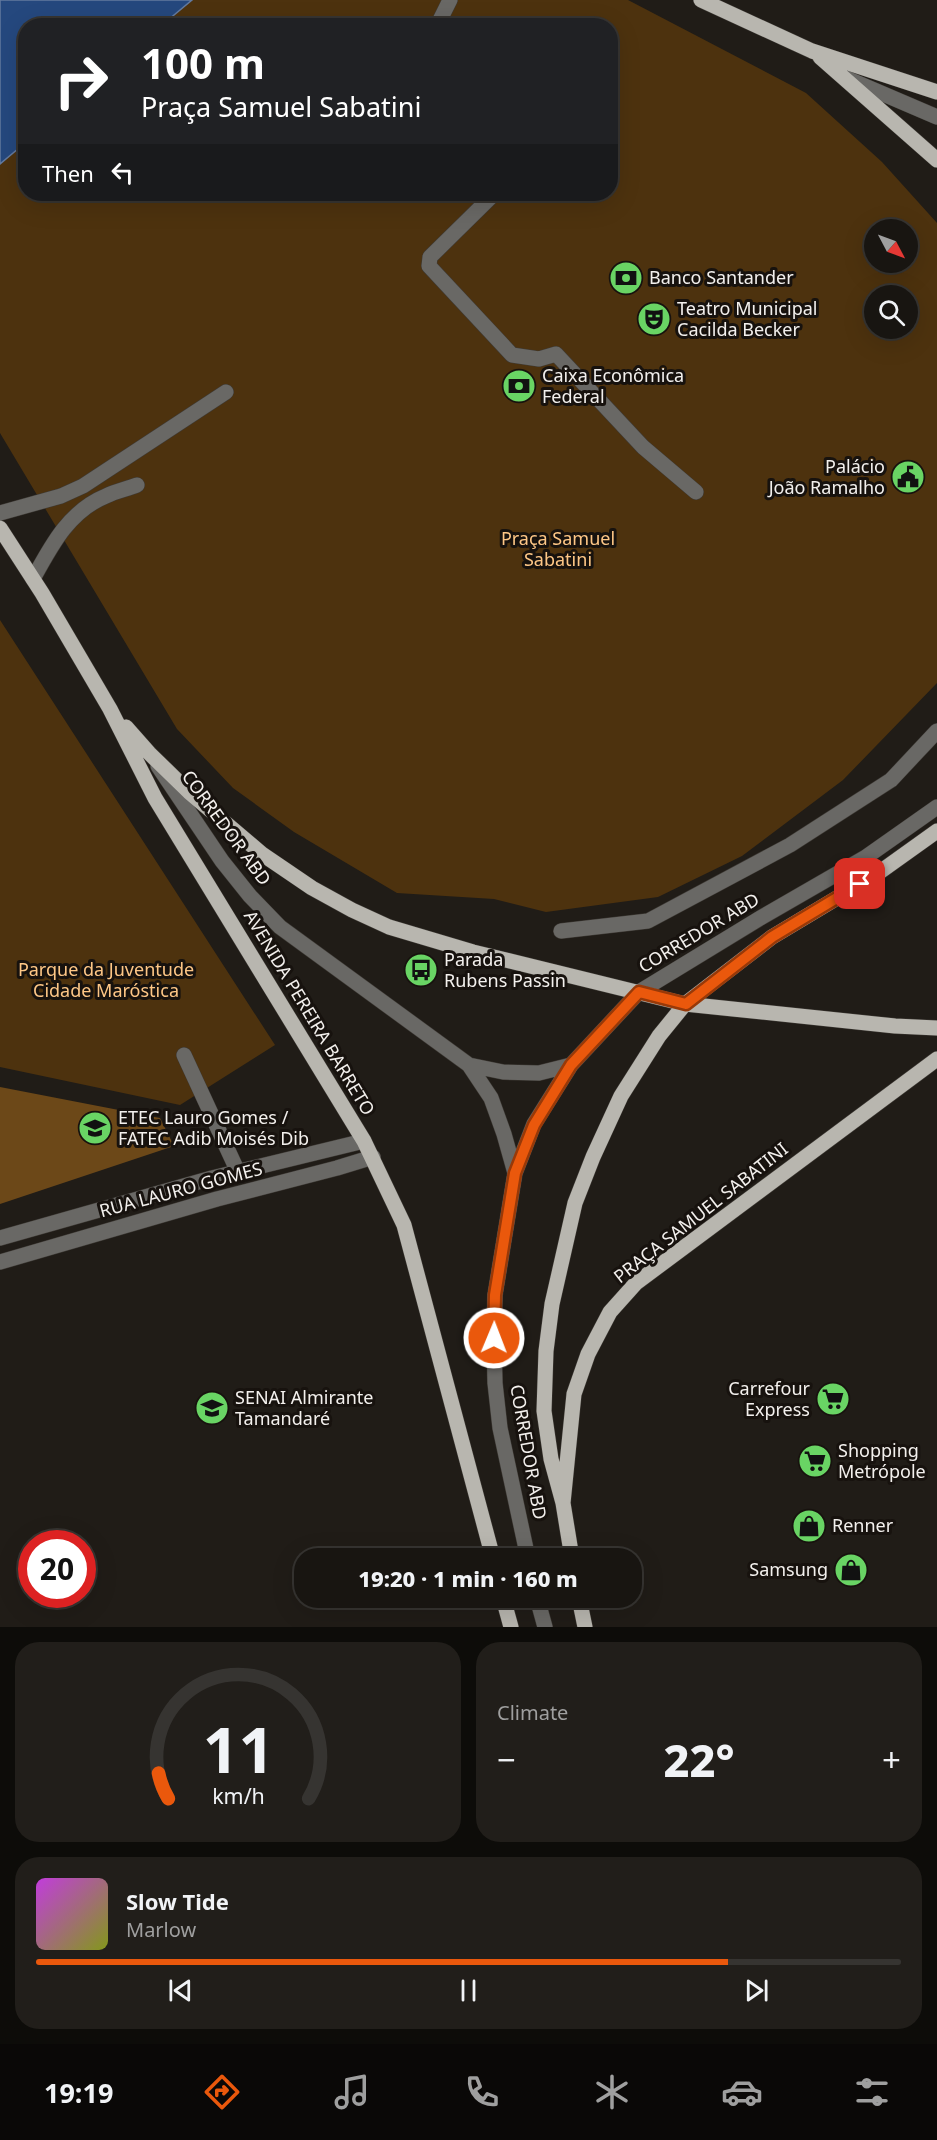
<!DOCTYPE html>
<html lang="en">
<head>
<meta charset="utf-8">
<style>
	:root { --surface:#181511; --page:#211e1a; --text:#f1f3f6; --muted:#9f9f9f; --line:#363431; --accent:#ea580c }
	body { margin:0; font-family:"Noto Sans",sans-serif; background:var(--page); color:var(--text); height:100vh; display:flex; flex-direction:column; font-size:22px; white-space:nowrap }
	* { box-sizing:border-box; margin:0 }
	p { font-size:20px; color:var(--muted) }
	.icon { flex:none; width:33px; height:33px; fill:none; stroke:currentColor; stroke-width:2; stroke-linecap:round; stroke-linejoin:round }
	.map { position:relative; height:1627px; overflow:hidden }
	.side { display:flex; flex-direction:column; gap:15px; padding:15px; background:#0d0c09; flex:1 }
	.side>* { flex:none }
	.hud { position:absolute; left:18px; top:18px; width:600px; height:183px; border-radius:24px; box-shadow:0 6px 24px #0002,0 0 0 2px var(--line); background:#202124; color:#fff; overflow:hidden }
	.needle { width:39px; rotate:131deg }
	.buttons { position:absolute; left:864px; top:219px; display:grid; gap:12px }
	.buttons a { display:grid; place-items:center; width:54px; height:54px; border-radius:50%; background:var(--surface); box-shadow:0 6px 24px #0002,0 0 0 2px var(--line); font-size:30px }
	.speed { position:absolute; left:18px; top:1530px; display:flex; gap:12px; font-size:30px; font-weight:700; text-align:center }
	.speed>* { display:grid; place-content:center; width:78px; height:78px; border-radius:50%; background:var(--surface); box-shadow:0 6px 24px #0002,0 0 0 2px var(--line); line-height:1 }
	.speed .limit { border:9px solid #d22; background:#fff; color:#111 }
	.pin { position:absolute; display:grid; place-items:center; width:51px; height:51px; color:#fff; margin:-26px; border-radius:12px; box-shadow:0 3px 9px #0006 }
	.me { position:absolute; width:66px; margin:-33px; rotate:1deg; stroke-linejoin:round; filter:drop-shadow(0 0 4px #0008) }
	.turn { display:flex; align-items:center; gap:21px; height:126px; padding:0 24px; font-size:27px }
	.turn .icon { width:78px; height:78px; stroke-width:2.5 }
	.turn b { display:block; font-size:42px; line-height:51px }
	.then { display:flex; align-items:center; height:57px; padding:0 24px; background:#0003; gap:12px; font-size:22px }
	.big { font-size:45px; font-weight:800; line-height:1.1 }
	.side .widget { flex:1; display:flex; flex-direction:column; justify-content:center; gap:9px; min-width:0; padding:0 21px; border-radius:24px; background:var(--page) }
	.side .dial { align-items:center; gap:0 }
	.dial svg { height:156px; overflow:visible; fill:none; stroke:var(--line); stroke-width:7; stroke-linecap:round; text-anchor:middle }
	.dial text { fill:var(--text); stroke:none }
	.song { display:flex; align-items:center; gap:18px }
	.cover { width:72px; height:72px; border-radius:9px; background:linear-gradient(135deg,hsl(290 70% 55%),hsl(70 70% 35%)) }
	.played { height:6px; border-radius:3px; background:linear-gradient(90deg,var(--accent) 80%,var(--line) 80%) }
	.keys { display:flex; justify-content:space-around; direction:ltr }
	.heat { display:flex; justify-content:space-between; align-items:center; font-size:33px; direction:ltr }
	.side .tiles { flex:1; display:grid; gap:15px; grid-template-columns:1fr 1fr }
	.widget:last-child { grid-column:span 2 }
	.trip { position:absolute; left:294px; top:1548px; width:348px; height:60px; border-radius:24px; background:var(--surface); box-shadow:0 6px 24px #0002,0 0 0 2px var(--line); font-weight:800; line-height:60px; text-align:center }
	.tab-bar { display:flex; height:96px; justify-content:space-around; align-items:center; background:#0a0807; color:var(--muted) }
	.tab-bar .icon { width:42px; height:42px }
	.tab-bar .active { color:var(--accent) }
	.tab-bar b { font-size:27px; color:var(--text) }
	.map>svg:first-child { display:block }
	.green { fill:#4d320e; fill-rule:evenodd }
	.forest { fill:#6c4818 }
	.water { fill:#25487e; stroke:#637a9f; stroke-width:1.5 }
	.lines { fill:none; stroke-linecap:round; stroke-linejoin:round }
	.minor-casing { stroke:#3e3a35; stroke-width:16 }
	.major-casing { stroke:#3e3a35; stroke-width:16 }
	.minor { stroke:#696865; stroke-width:15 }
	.major { stroke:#b8b6af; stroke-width:15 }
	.route-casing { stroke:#983908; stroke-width:15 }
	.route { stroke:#ea580c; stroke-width:10 }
	.labels { text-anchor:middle; stroke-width:6; stroke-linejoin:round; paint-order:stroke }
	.poi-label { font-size:18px; fill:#f3f0ed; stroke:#17120e; text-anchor:start }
	.park-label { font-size:18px; fill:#fec786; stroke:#17120e }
	.street-label { font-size:18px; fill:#f3f0ed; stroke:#17120e }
</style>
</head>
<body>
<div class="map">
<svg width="937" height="1627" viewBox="0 0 937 1627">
	<rect width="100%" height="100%" fill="#201c17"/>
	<path class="green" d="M0,0H628L806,93L882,162L937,223V683L843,780L742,856L658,897L546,912L494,899L397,893L294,832L233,788L177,729L0,433ZM26,26H610V194H26ZM874,230H908V262H874ZM874,296H908V328H874Z
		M0,620L275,1045L180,1105L0,1067Z"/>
	<path class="forest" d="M0,1087L160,1118L174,1146L0,1204Z"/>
	<path class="water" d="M0,0H192L162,25L26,26L25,143L0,164Z"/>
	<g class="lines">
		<g class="minor-casing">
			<path id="minor" d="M445,26L440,20L450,0
				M846,78L937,117
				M494,194L430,257L429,266L512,355L539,359L556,354L643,447L696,492
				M0,513L61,496L83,486L226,392
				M33,579C51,546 69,511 106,496C116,491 127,489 137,485
				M158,766L222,861L250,896L280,927L469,1065L491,1098L504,1134L515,1173
				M561,931L648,921L790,845L891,780L937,731
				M184,1055L238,1172
				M469,1065L503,1072L539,1073L571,1065
				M0,1238L212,1178L364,1141
				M0,1262L217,1199L337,1168L373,1157
				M528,1558L500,1428L495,1383L494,1338L495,1295L515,1173L534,1124L571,1065L639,992L762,917L866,857L937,807
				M537,1598L545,1627"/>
		</g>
		<g class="major-casing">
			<path id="major" d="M701,0L812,51L937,92
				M820,57L937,160
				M0,528L42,593L110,709L155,798L364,1141L404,1225L493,1558
				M126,727L149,753L189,792L262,854L312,888L352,910L389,927L473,952L685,1004L895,1026L937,1028
				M563,1503L551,1459L544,1411L546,1351L552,1304L575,1203L593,1157L621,1096L659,1036L685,1004L772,937L877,874L937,831
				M572,1558L563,1503L574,1394L588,1354L610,1312L636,1283L937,1059
				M503,1598L511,1627
				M579,1598L585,1627"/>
		</g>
		<use href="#minor" class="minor"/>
		<use href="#major" class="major"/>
	</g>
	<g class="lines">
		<g class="route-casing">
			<path id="route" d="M494,1338L495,1295L515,1173L534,1125L571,1065L639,992L686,1004L772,937L860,884"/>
		</g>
		<use href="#route" class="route"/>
	</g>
	<defs>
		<g id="bank-disc" transform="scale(1.725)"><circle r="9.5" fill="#69d464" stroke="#17120e"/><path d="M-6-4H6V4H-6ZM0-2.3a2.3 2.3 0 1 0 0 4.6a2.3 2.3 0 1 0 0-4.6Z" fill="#111"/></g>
		<g id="theatre-disc" transform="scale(1.725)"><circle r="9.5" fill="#69d464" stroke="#17120e"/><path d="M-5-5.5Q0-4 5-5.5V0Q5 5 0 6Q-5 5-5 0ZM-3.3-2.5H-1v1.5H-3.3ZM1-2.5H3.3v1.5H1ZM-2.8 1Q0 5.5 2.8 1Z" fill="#111"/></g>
		<g id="civic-disc" transform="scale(1.725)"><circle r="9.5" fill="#69d464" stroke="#17120e"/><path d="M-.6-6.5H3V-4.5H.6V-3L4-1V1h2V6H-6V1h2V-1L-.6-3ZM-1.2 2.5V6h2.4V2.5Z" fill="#111"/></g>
		<g id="bus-disc" transform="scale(1.725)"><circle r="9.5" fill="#69d464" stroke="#17120e"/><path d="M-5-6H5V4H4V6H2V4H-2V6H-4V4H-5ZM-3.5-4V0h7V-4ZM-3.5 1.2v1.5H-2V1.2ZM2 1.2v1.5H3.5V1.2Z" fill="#111"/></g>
		<g id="university-disc" transform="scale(1.725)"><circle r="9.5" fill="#69d464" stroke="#17120e"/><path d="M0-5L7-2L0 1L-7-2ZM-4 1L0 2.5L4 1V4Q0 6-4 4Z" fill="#111"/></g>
		<g id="supermarket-disc" transform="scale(1.725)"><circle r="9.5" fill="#69d464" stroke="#17120e"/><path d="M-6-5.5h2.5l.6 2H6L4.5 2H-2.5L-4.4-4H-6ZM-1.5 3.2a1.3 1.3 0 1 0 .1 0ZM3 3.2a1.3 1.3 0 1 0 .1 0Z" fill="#111"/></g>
		<g id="shop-disc" transform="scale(1.725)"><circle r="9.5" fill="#69d464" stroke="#17120e"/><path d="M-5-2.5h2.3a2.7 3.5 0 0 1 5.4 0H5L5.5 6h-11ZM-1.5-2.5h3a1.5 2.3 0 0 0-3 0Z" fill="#111"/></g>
	</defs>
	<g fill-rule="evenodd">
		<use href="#bank-disc" x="626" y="278"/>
		<use href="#theatre-disc" x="654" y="319"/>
		<use href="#bank-disc" x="519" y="386"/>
		<use href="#civic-disc" x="908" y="477"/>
		<use href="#bus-disc" x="421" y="970"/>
		<use href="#university-disc" x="95" y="1128"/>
		<use href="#supermarket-disc" x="833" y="1399"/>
		<use href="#university-disc" x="212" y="1408"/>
		<use href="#supermarket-disc" x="815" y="1461"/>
		<use href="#shop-disc" x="809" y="1526"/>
		<use href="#shop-disc" x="851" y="1570"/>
	</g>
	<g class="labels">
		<g class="poi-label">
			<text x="649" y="284">Banco Santander</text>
			<text x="677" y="315">Teatro Municipal<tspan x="677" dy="21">Cacilda Becker</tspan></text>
			<text x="542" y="382">Caixa Econômica<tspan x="542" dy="21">Federal</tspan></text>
			<text x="885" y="473" text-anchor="end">Palácio<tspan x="885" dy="21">João Ramalho</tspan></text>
			<text x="444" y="966">Parada<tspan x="444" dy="21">Rubens Passin</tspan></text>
			<text x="118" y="1124">ETEC Lauro Gomes /<tspan x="118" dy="21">FATEC Adib Moisés Dib</tspan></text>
			<text x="810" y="1395" text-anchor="end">Carrefour<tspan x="810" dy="21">Express</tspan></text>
			<text x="235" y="1404">SENAI Almirante<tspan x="235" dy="21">Tamandaré</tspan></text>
			<text x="838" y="1457">Shopping<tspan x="838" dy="21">Metrópole</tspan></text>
			<text x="832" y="1532">Renner</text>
			<text x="828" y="1576" text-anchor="end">Samsung</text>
		</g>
		<g class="park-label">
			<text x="558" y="545">Praça Samuel<tspan x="558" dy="21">Sabatini</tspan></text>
			<text x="106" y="976">Parque da Juventude<tspan x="106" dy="21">Cidade Maróstica</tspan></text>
		</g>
		<g class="street-label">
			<text transform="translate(226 828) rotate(54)" y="6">CORREDOR ABD</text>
			<text transform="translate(699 933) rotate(-31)" y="6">CORREDOR ABD</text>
			<text transform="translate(309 1013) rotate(59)" y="6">AVENIDA PEREIRA BARRETO</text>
			<text transform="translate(181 1190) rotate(-15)" y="6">RUA LAURO GOMES</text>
			<text transform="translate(701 1213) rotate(-38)" y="6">PRAÇA SAMUEL SABATINI</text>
			<text transform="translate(528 1452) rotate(80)" y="6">CORREDOR ABD</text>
		</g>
	</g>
</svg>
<div class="buttons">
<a><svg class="needle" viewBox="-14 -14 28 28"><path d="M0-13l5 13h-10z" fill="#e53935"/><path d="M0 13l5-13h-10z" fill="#9f9f9f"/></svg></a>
<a><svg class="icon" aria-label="search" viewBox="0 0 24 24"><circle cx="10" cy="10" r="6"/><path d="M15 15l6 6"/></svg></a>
</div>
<div class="speed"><div class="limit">20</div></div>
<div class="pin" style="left:860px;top:884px;background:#d93025"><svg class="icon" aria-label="arrive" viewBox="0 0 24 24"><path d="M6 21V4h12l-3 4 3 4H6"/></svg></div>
<svg class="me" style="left:494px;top:1338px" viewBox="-20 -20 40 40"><circle r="17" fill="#ea580c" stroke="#fff" stroke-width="3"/><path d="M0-11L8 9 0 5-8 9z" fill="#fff"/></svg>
<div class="trip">19:20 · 1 min · 160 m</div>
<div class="hud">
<div class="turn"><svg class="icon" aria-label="right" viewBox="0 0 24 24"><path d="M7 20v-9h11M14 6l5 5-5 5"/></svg><div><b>100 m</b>Praça Samuel Sabatini</div></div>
<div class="then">Then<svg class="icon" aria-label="left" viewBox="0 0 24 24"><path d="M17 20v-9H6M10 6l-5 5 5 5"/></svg></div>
</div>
</div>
<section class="side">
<div class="tiles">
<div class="widget dial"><svg viewBox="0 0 100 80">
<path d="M14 69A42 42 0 1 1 86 69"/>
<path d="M14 69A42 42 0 0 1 9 56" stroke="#ea580c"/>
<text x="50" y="56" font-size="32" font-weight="700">11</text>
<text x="50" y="72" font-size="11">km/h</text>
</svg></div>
<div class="widget"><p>Climate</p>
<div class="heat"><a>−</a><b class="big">22°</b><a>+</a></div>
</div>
<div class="widget">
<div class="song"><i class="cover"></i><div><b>Slow Tide</b><p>Marlow</p></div></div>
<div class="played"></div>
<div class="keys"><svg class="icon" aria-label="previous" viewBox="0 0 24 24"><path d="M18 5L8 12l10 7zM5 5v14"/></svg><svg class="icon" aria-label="pause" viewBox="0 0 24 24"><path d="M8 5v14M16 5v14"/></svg><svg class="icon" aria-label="next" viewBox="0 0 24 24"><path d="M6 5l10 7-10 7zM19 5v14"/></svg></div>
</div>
</div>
</section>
<nav class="tab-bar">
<b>19:19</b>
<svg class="icon active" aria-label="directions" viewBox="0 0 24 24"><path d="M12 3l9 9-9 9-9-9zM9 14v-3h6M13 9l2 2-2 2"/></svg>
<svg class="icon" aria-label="music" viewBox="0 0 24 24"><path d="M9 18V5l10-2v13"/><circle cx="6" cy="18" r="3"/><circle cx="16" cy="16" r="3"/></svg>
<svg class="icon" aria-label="phone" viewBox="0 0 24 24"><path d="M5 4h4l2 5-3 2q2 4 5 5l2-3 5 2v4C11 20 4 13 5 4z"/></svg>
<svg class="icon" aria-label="climate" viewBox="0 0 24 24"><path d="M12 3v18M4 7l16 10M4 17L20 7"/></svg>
<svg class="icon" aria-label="car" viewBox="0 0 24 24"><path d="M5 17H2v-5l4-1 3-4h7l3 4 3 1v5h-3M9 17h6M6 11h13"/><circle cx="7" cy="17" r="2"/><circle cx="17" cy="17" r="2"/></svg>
<svg class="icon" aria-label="filters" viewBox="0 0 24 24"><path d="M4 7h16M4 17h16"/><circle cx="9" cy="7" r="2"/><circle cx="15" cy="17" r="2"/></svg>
</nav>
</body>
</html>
